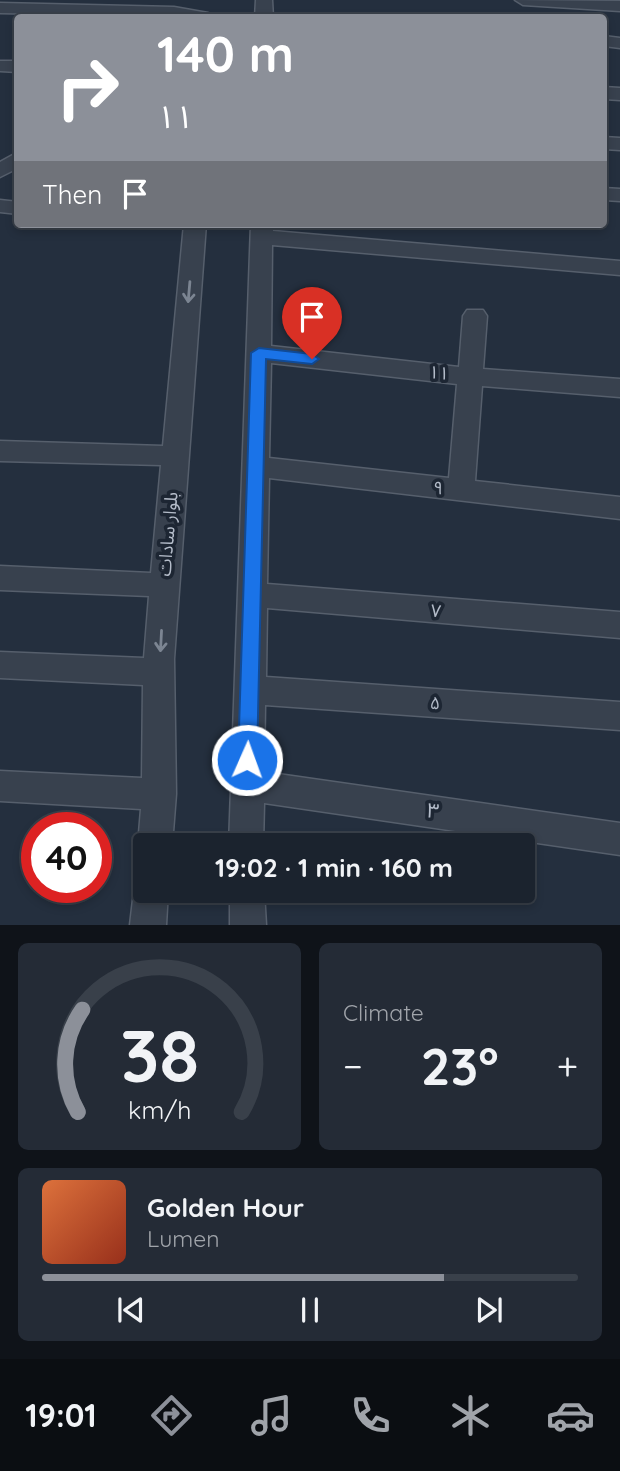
<!DOCTYPE html>
<html lang="en">
<head>
<meta charset="utf-8">
<style>
	:root { --surface:#1b232e; --page:#242b36; --text:#f1f3f6; --muted:#a0a4aa; --line:#39404a; --accent:#8c9099 }
	body { margin:0; font-family:Quicksand,"Noto Sans Arabic",sans-serif; background:var(--page); color:var(--text); height:100vh; display:flex; flex-direction:column; font-size:26px; white-space:nowrap }
	* { box-sizing:border-box; margin:0 }
	p { font-size:23px; color:var(--muted) }
	.icon { flex:none; width:38px; height:38px; fill:none; stroke:currentColor; stroke-width:2; stroke-linecap:round; stroke-linejoin:round }
	.map { position:relative; height:925px; overflow:hidden }
	.sheet { display:flex; flex-direction:column; gap:18px; padding:18px; background:#0f1319; flex:1 }
	.sheet>* { flex:none }
	.hud { position:absolute; left:14px; top:14px; width:593px; height:214px; border-radius:7px; box-shadow:0 4px 10px #0003,0 0 0 2px var(--line); background:#8c9099; color:#fff; overflow:hidden }
	.speed { position:absolute; left:21px; top:812px; display:flex; gap:14px; font-size:35px; font-weight:700; text-align:center }
	.speed>* { display:grid; place-content:center; width:91px; height:91px; border-radius:50%; background:var(--surface); box-shadow:0 4px 10px #0003,0 0 0 2px var(--line); line-height:1 }
	.speed .limit { border:10px solid #d22; background:#fff; color:#111 }
	.pin { position:absolute; display:grid; place-items:center; width:60px; height:60px; color:#fff; margin:-72px -30px; border-radius:50% 50% 50% 0; rotate:-45deg; box-shadow:0 0 7px #0007 }
	.pin .icon { rotate:45deg }
	.me { position:absolute; width:77px; margin:-38px; rotate:2deg; stroke-linejoin:round; filter:drop-shadow(0 0 5px #0008) }
	.turn { display:flex; align-items:center; gap:24px; height:147px; padding:0 28px; font-size:32px }
	.turn .icon { width:91px; height:91px; stroke-width:2.5 }
	.turn b { display:block; font-size:49px; line-height:60px }
	.then { display:flex; align-items:center; height:66px; padding:0 28px; background:#0003; gap:14px; font-size:26px }
	.big { font-size:52px; font-weight:800; line-height:1.1 }
	.sheet .tile { flex:1; display:flex; flex-direction:column; justify-content:center; gap:10px; min-width:0; padding:0 24px; border-radius:10px; background:var(--page) }
	.sheet .dial { align-items:center; gap:0 }
	.dial svg { height:182px; overflow:visible; fill:none; stroke:var(--line); stroke-width:7; stroke-linecap:round; text-anchor:middle }
	.dial text { fill:var(--text); stroke:none }
	.song { display:flex; align-items:center; gap:21px }
	.cover { width:84px; height:84px; border-radius:10px; background:linear-gradient(135deg,hsl(20 70% 55%),hsl(10 70% 35%)) }
	.played { height:7px; border-radius:4px; background:linear-gradient(90deg,var(--accent) 75%,var(--line) 75%) }
	.keys { display:flex; justify-content:space-around; direction:ltr }
	.heat { display:flex; justify-content:space-between; align-items:center; font-size:38px; direction:ltr }
	.sheet .tiles { flex:1; display:grid; gap:18px; grid-template-columns:1fr 1fr }
	.tile:last-child { grid-column:span 2 }
	.trip { position:absolute; left:133px; top:833px; width:402px; height:70px; border-radius:7px; background:var(--surface); box-shadow:0 4px 10px #0003,0 0 0 2px var(--line); font-weight:800; line-height:70px; text-align:center }
	.dock { display:flex; height:112px; justify-content:space-around; align-items:center; background:#0b0e12; color:var(--muted) }
	.dock .icon { width:49px; height:49px }
	.dock .on { color:var(--accent) }
	.dock b { font-size:32px; color:var(--text) }
	.map>svg:first-child { display:block }
	.lines { fill:none; stroke-linecap:round; stroke-linejoin:round }
	.minor-casing { stroke:#565f6c; stroke-width:3 }
	.minor { fill:#38414e; fill-rule:evenodd }
	.oneway { stroke:#7c8592 }
	.route { fill:#1a73e8; stroke:#114b97; stroke-width:2 }
	.labels { text-anchor:middle; stroke-width:7; stroke-linejoin:round; paint-order:stroke }
	.street-label { font-size:18px; fill:#b4bcc9; stroke:#1d2633 }
	.near-street-label { font-size:21px; fill:#b4bcc9; stroke:#1d2633 }
</style>
</head>
<body>
<div class="map">
<svg width="620" height="925" viewBox="0 0 620 925">
	<rect width="100%" height="100%" fill="#242f3e"/>
	<g class="lines">
		<g class="minor-casing">
			<path id="minor" d="M256,0H272L273,18H255Z
				M515,0L620,1V11L523,5Z
				M0,3L174,7L208,13L211,17L0,13Z
				M604,36L620,38V48L604,46Z
				M0,61H18V72L0,71Z
				M604,87L620,88V100L604,99Z
				M604,137L620,138V150L604,149Z
				M18,152V168L0,177V162Z
				M604,188L620,189V201L604,200Z
				M0,200L18,202V214L0,212Z
				M184,224H206L174,659L176,794L172,845H145V858L138,845L141,809L0,801V771L142,778L143,685L0,678V652L144,658L149,596L0,590V566L151,573L161,465L0,461V441L163,446Z
				M251,224H273V231L620,261V275L272,245L271,346L459,367L463,316L467,310H483L487,316L483,369L620,379V397L482,386L475,481L620,497V519L269,478L267,584L620,612V638L267,608L266,677L620,702V730L265,705L264,772L620,823V855L264,803L263,845H229ZM271,363L457,384L449,478L269,458Z
				M145,876V891H168L166,925H130L134,891L139,879Z
				M230,891H264L266,925H230Z"/>
		</g>
		<use href="#minor" class="minor"/>
	</g>
	<defs><path id="oneway-shaft" d="M-6 0H5M1.5-3L5.5 0L1.5 3" fill="none" stroke-width="1.6" stroke-linecap="round" stroke-linejoin="round" transform="scale(1.75)"/></defs>
	<g class="oneway">
		<use href="#oneway-shaft" transform="translate(189 292) rotate(95)"/>
		<use href="#oneway-shaft" transform="translate(161 641) rotate(93)"/>
	</g>
	<path class="route" d="M259,348L312,354L319,359L312,364L266,359L257,760L254,766L247,769L241,766L238,760L251,353Z"/>
	<g class="labels">
		<g class="street-label">
			<text transform="translate(439 373) rotate(6)" y="6">۱۱</text>
			<text transform="translate(438 488) rotate(7)" y="6">۹</text>
			<text transform="translate(168 534) rotate(-85)" y="6">بلوار سادات</text>
			<text transform="translate(436 611) rotate(5)" y="6">۷</text>
			<text transform="translate(435 703) rotate(4)" y="6">۵</text>
		</g>
		<g class="near-street-label">
			<text transform="translate(433 811) rotate(8)" y="7">۳</text>
		</g>
	</g>
</svg>
<div class="speed"><div class="limit">40</div></div>
<div class="pin" style="left:312px;top:359px;background:#d93025"><svg class="icon" aria-label="arrive" viewBox="0 0 24 24"><path d="M6 21V4h12l-3 4 3 4H6"/></svg></div>
<svg class="me" style="left:247px;top:760px" viewBox="-20 -20 40 40"><circle r="17" fill="#1a73e8" stroke="#fff" stroke-width="3"/><path d="M0-11L8 9 0 5-8 9z" fill="#fff"/></svg>
<div class="trip">19:02 · 1 min · 160 m</div>
<div class="hud">
<div class="turn"><svg class="icon" aria-label="right" viewBox="0 0 24 24"><path d="M7 20v-9h11M14 6l5 5-5 5"/></svg><div><b>140 m</b>۱۱</div></div>
<div class="then">Then<svg class="icon" aria-label="arrive" viewBox="0 0 24 24"><path d="M6 21V4h12l-3 4 3 4H6"/></svg></div>
</div>
</div>
<section class="sheet">
<div class="tiles">
<div class="tile dial"><svg viewBox="0 0 100 80">
<path d="M14 69A42 42 0 1 1 86 69"/>
<path d="M14 69A42 42 0 0 1 16 24" stroke="#8c9099"/>
<text x="50" y="56" font-size="32" font-weight="700">38</text>
<text x="50" y="72" font-size="11">km/h</text>
</svg></div>
<div class="tile"><p>Climate</p>
<div class="heat"><a>−</a><b class="big">23°</b><a>+</a></div>
</div>
<div class="tile">
<div class="song"><i class="cover"></i><div><b>Golden Hour</b><p>Lumen</p></div></div>
<div class="played"></div>
<div class="keys"><svg class="icon" aria-label="previous" viewBox="0 0 24 24"><path d="M18 5L8 12l10 7zM5 5v14"/></svg><svg class="icon" aria-label="pause" viewBox="0 0 24 24"><path d="M8 5v14M16 5v14"/></svg><svg class="icon" aria-label="next" viewBox="0 0 24 24"><path d="M6 5l10 7-10 7zM19 5v14"/></svg></div>
</div>
</div>
</section>
<nav class="dock">
<b>19:01</b>
<svg class="icon on" aria-label="directions" viewBox="0 0 24 24"><path d="M12 3l9 9-9 9-9-9zM9 14v-3h6M13 9l2 2-2 2"/></svg>
<svg class="icon" aria-label="music" viewBox="0 0 24 24"><path d="M9 18V5l10-2v13"/><circle cx="6" cy="18" r="3"/><circle cx="16" cy="16" r="3"/></svg>
<svg class="icon" aria-label="phone" viewBox="0 0 24 24"><path d="M5 4h4l2 5-3 2q2 4 5 5l2-3 5 2v4C11 20 4 13 5 4z"/></svg>
<svg class="icon" aria-label="climate" viewBox="0 0 24 24"><path d="M12 3v18M4 7l16 10M4 17L20 7"/></svg>
<svg class="icon" aria-label="car" viewBox="0 0 24 24"><path d="M5 17H2v-5l4-1 3-4h7l3 4 3 1v5h-3M9 17h6M6 11h13"/><circle cx="7" cy="17" r="2"/><circle cx="17" cy="17" r="2"/></svg>
</nav>
</body>
</html>
